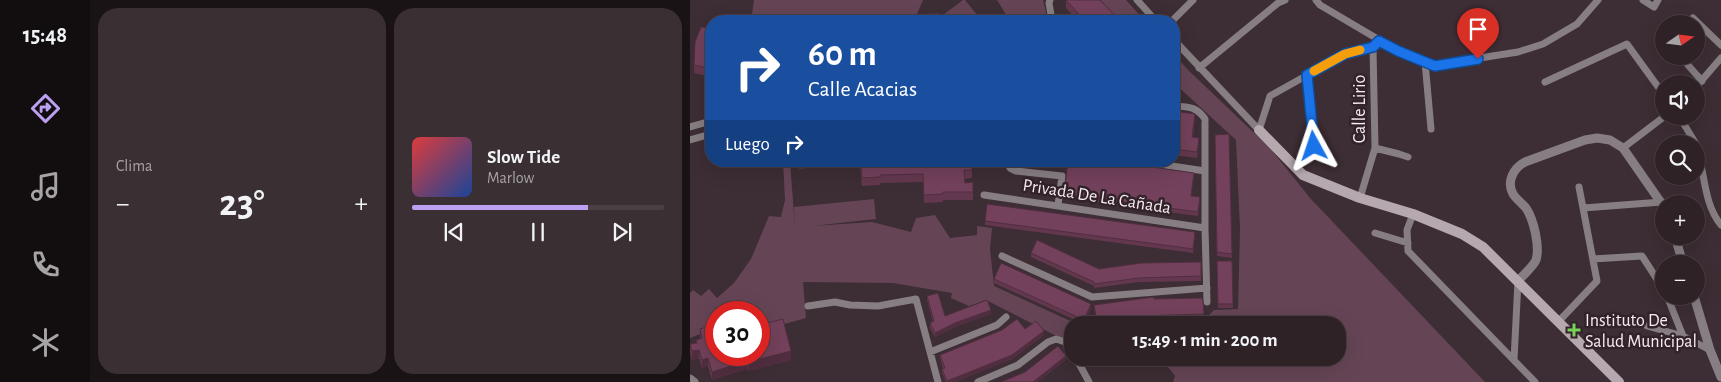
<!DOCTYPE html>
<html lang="es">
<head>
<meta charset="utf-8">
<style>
	:root { --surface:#2e2227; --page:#3a2f33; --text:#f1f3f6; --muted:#a7a4a7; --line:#493f44; --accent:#bca0f2 }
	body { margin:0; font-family:"Alegreya Sans",sans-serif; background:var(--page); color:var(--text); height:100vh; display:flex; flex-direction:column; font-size:19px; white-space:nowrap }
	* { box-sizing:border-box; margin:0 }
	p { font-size:16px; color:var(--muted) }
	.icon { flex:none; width:28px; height:28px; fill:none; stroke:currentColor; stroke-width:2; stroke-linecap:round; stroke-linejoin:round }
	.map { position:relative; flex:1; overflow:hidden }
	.details { display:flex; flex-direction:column; gap:8px; padding:8px; background:#191315; width:600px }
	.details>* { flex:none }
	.hud { position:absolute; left:15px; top:15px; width:475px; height:152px; border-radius:20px; box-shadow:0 5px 20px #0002,0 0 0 1px var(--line); background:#1a4fa0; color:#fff; overflow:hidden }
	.needle { width:32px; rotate:76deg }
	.fabs { position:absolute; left:965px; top:15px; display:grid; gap:10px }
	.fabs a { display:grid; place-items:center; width:50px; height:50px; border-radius:50%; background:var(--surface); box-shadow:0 5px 20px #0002,0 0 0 1px var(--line); font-size:25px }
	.speed { position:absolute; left:15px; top:301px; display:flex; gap:10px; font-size:25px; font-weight:700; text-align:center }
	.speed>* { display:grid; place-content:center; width:65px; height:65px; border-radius:50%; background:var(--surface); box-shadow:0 5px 20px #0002,0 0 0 1px var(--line); line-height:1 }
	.speed .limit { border:8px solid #d22; background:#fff; color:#111 }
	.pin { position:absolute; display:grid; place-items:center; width:42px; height:42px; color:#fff; margin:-51px -21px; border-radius:50% 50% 50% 0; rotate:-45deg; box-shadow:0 0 5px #0007 }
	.pin .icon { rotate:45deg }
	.me { position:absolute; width:55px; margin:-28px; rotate:355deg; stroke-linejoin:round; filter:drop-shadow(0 0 4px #0008) }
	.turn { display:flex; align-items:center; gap:18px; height:105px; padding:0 20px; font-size:22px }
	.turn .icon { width:65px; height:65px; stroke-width:2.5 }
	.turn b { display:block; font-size:35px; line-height:42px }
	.then { display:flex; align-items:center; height:48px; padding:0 20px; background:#0003; gap:10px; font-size:19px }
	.big { font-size:38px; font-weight:600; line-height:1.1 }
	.details .card { flex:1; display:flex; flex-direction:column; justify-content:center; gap:8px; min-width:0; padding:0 18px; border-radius:20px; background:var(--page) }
	.song { display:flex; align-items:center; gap:15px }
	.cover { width:60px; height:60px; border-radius:8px; background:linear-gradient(135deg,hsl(0 70% 55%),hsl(220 70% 35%)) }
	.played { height:5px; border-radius:2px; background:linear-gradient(90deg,var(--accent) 70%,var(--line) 70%) }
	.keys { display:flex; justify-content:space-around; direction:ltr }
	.heat { display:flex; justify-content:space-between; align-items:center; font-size:28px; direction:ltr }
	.details .tiles { flex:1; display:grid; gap:8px; grid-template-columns:repeat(2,1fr) }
	.trip { position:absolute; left:374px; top:316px; width:282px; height:50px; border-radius:20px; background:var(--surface); box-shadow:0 5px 20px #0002,0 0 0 1px var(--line); font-weight:600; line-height:50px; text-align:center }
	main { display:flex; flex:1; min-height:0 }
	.tabs { display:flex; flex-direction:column; width:90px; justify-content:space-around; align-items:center; background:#120e10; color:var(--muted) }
	.tabs .icon { width:35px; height:35px }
	.tabs .selected { color:var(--accent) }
	.tabs b { font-size:22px; color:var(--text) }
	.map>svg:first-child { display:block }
	.green { fill:#654555 }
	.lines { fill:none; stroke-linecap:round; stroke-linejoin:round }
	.minor { stroke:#867e82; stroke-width:7 }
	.tertiary { stroke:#867e82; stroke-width:9 }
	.secondary { stroke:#b6a8af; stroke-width:10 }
	.wall { fill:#63384e }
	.shaded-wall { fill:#502e40 }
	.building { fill:#73415b; stroke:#502e40 }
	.route-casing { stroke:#114b97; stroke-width:12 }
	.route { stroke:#1a73e8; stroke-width:9 }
	.slow { stroke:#f59e0b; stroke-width:9 }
	.poi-dot { fill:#78d158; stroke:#32232a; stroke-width:2 }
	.labels { text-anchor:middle; stroke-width:5; stroke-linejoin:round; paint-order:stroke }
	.street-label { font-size:18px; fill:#f6ebf0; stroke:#32232a }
	.poi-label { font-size:18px; fill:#f6ebf0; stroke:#32232a; text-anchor:start }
</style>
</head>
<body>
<main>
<nav class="tabs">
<b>15:48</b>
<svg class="icon selected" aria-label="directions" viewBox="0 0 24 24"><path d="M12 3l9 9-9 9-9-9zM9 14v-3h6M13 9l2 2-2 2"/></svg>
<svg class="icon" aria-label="music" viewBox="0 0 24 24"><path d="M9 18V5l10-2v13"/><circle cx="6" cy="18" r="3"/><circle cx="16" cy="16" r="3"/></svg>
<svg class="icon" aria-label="phone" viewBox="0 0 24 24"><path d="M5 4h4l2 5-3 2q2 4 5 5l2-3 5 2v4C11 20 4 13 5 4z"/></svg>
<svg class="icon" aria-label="climate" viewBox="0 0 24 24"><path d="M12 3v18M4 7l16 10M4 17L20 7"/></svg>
</nav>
<section class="details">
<div class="tiles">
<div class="card"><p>Clima</p>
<div class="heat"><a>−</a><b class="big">23°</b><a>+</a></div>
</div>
<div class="card">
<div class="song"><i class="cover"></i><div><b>Slow Tide</b><p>Marlow</p></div></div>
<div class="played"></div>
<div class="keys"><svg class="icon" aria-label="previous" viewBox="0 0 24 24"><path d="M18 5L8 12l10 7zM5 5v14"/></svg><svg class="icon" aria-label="pause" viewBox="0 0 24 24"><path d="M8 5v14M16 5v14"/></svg><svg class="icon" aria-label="next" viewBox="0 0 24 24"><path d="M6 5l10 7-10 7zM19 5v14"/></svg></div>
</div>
</div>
</section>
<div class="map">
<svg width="1031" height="382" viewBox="0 0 1031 382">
	<rect width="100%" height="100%" fill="#3d2d34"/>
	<path class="green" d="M64,0H233L224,21H61Z
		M273,0H275L292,21H258L253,15Z
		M307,0H353L358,21H320Z
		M407,0H436L455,21H428Z
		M484,54L498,70L580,148L620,198L795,382H483L485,376L471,358H648V325H462L514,320L524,310L548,309L550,229L546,140L484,83Z
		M93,161H100L105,228L104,207L184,199L186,219L122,226L182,222L221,232L226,218L245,215L260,238L287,235V226L302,228L300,249L304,286L389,325H382V344L296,300L279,306L261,298L262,293L203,283L113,282L116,318L69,331V312H26V328L0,338V293L3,290L11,296L19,289L27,298L44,283L61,259L79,216L91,217L95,200Z"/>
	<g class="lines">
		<path class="minor" d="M360,0L359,3L362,21
			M447,0L466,21
			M626,0L630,5L708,51L745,65L828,52L853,44L887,24L908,0
			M953,0L964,7L968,0
			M1003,18L1031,45
			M482,21L503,0
			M484,40L569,130L580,96L655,54L683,47L689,41
			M990,56L1012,81
			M735,62L741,129
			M509,68L588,3L595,0
			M617,75L624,146
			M855,82L937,44L974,95
			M1006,87L1031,58
			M484,106C498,107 506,106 515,119V228L517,302
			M989,116L1006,144
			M0,127L21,121
			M0,140L21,134
			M1006,145C1015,171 1013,203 1031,225
			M685,148L709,154L718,157
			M933,148L975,116
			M318,161L320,168L326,171L372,176L368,205
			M448,161L515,171
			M294,195L515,228
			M670,198L685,148L683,47
			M893,208L972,202
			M723,214L717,230L718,251L845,382
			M685,233L718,243
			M312,256L402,297L517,288
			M903,259L952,256L974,290
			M977,296L993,336
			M118,306L145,302L160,305L188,306L226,299L248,382
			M869,321L907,281L889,187
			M957,326L993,336L1020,350
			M240,352L307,325L316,317
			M386,358L399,382
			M824,360L828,281
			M288,382L328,365L358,342L366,339L375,342L382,351"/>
		<path class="tertiary" d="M985,236L993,264
			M828,281C833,275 843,267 846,260C850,247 844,220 836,208C832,203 826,199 823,194C816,181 824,168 835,162L895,140L907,138L920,140L933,148L974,207
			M1004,296L1020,350L1031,377
			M0,379L4,382"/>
		<path class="secondary" d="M569,130L613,175L670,198L723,214L772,234L793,247L929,382"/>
	</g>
	<path class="wall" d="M376,0L430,21H388L376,8Z
		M21,28V77L4,73V65Z
		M484,111L505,119L503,137L509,143L507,158L484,155Z
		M539,134L542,258L527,256L525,139Z
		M108,161H219L212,162V166L282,170V178L275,179V183L283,192V200H253V202L234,203L233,182L190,183V185L172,186L170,165L142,167V165L109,169Z
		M504,177L501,196L510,202L508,216L374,198V194Z
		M295,221L505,236L503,253L295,225Z
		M341,253L409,269L511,262V281L449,282L404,288V286L341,257Z
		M527,261H542L543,308H528Z
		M304,279L401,309L394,324L304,283Z
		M237,296L255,316L301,314L265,327L245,337L240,328V323L243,322L237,300Z
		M464,299L513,301L514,318L451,320L415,325H406L404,305Z
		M10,329L101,360L58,371L57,369L22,380L18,366L12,368L9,358L2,360L0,352V344L6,343V340L10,339Z
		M335,329L354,335L322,359L265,382H256L252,373V369L253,368L250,359V355Z"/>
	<path class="shaded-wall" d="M401,304V309L394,324V320Z
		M301,310V314L265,327L245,337V333L265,323Z
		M354,331V335L322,359L265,382H257V381Z
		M9,350V358L2,360V351Z
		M101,351V360L58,371V362Z
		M376,356V360L348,382H343Z
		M18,358V366L12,368V360Z
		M57,361V369L22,380V372Z"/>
	<path class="building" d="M376,0H410L430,21H395Z
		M248,13L249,21H236L235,15Z
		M11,27L21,28V69L4,65L5,42Z
		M484,111L505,114L502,137L509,138L507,152L484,149Z
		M539,134L542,254L527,252L525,135Z
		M171,161H212V166L270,161H281L282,170H274L275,183L283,182V192H253V194L234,195L233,174L190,175V177L172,178Z
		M378,161H419L504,173L501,196L510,197L508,212L374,194Z
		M297,204L505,232L503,249L295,221Z
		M347,240L409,269L452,263L511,262V276L449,278L404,284V282L341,253Z
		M527,261H542L543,304H528Z
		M311,263L401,304L394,320L304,279Z
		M248,293L255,316L297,300L301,310L265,323L245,333L240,323L244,321L237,296Z
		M464,297V299L512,298L513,301L514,314L451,316L407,322L404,305Z
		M93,319L101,351L58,362L57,361L22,372L18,358L12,360L9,350L2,351L0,344L7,343L6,340L12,338L10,329L26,324V355H69V325Z
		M327,319L335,329L346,321L354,331L322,355L257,381L252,369L255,368L250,355L312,330Z
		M368,346L376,356L343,382H311L335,372Z"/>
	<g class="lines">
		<g class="route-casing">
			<path id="route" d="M624,146L617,75L655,54L683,47L689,41L708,51L745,66L788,59"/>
		</g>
		<use href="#route" class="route"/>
		<path class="slow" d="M624,71L655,54L670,50"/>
	</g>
	<path class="poi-dot" d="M881.5 322.5h5v5h5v5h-5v5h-5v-5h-5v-5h5z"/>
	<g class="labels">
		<g class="street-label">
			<text transform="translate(669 109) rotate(-90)" y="6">Calle Lirio</text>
			<text transform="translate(407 196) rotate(9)" y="6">Privada De La Cañada</text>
		</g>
		<g class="poi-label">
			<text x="895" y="326">Instituto De<tspan x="895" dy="21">Salud Municipal</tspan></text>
		</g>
	</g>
</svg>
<div class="fabs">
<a><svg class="needle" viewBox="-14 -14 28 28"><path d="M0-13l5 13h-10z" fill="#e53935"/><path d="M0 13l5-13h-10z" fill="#a7a4a7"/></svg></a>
<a><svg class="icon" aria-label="sound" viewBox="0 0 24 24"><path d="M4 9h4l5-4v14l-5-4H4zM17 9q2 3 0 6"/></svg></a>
<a><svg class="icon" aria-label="search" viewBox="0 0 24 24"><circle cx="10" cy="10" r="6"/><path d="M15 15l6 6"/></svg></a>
<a>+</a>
<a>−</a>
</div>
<div class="speed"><div class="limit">30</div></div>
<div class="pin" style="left:788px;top:59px;background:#d93025"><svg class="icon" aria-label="arrive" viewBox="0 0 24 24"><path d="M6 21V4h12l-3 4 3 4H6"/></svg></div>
<svg class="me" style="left:624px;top:146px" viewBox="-20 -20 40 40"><path d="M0-17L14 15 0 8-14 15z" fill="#1a73e8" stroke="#fff" stroke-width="4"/></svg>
<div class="trip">15:49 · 1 min · 200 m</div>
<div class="hud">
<div class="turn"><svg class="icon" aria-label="right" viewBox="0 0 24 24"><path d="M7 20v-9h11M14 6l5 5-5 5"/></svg><div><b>60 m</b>Calle Acacias</div></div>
<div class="then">Luego<svg class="icon" aria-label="right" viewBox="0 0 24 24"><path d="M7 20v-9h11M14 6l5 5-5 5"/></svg></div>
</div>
</div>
</main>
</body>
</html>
